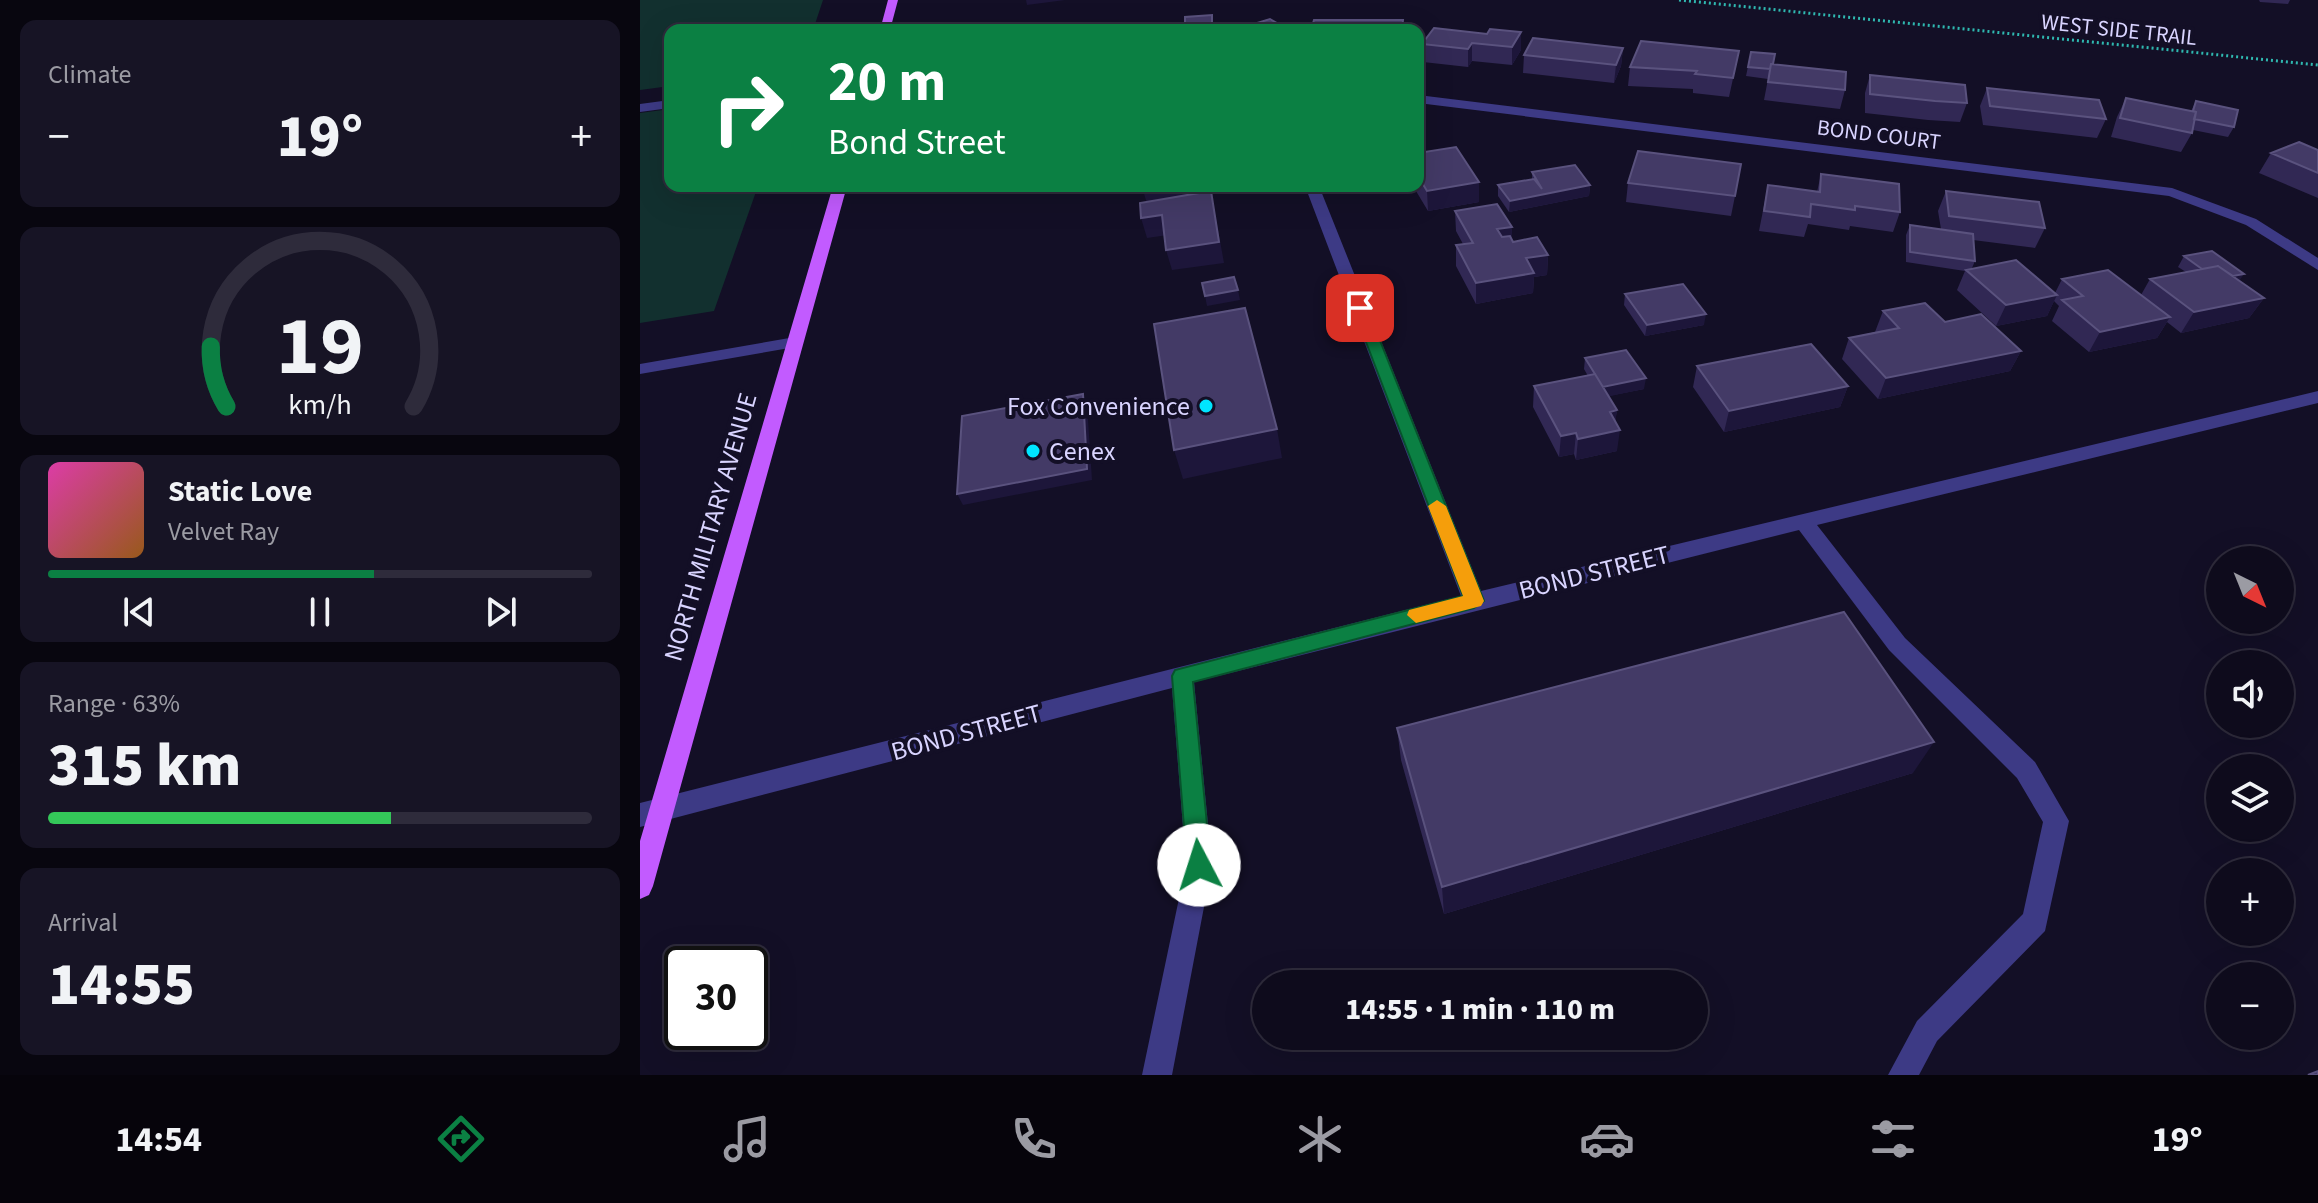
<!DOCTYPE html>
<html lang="en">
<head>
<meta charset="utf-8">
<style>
	:root { --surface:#0e0b1c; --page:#171425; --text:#f1f3f6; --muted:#9b9ba3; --line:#2e2b3b; --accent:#0b8043 }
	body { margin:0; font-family:"Source Sans 3",sans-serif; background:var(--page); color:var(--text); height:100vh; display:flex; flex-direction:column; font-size:30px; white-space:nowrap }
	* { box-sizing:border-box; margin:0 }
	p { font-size:26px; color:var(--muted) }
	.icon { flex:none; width:44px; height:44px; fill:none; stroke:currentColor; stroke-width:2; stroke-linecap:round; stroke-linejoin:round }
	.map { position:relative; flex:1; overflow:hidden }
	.details { display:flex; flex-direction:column; gap:20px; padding:20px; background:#08060f; width:640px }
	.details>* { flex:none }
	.banner { position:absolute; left:24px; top:24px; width:760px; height:168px; border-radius:16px; box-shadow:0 8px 32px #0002,0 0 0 2px var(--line); background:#0b8043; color:#fff; overflow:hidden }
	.needle { width:52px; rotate:137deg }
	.buttons { position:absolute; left:1566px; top:546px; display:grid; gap:16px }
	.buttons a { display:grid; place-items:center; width:88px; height:88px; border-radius:50%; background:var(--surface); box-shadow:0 8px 32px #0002,0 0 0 2px var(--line); font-size:40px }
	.speed { position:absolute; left:24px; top:946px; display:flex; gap:16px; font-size:40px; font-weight:700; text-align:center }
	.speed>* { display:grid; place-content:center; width:104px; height:104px; border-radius:50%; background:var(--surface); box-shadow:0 8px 32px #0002,0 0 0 2px var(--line); line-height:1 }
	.speed .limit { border:4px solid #111; border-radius:12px; background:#fff; color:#111 }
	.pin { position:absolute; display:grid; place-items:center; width:68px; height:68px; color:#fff; margin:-34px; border-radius:16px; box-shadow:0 4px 12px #0006 }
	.me { position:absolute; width:88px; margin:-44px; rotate:355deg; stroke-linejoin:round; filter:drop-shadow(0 0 6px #0008) }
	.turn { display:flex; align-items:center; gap:28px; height:168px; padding:0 32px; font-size:36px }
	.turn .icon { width:104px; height:104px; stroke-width:2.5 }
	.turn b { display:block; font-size:56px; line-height:68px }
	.big { font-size:60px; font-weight:800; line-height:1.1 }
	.details .tile { flex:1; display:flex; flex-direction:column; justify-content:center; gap:12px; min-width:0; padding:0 28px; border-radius:16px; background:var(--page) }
	.details .dial { align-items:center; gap:0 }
	.dial svg { height:208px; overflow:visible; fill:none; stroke:var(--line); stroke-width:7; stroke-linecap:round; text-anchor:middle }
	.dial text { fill:var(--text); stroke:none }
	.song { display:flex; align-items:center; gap:24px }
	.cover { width:96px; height:96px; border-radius:12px; background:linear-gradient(135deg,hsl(320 70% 55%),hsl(30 70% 35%)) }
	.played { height:8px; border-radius:4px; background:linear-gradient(90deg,var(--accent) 60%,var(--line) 60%) }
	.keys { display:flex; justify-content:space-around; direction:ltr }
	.heat { display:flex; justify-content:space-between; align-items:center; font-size:44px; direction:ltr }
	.charge { height:12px; border-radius:6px; background:linear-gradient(90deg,#34c759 63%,var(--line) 0) }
	.trip { position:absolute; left:612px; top:970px; width:456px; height:80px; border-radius:40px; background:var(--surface); box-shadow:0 8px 32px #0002,0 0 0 2px var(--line); font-weight:800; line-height:80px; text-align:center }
	.dock { display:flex; height:128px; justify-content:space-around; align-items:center; background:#06040b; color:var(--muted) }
	.dock .icon { width:56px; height:56px }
	.dock .selected { color:var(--accent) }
	.dock b { font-size:36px; color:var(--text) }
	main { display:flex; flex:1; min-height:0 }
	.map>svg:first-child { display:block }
	.green { fill:#12302f }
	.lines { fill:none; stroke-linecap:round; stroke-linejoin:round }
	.path { stroke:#2fb8b0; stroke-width:3; stroke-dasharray:2 3; stroke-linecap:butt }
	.minor { fill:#3d3a85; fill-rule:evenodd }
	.major { fill:#c25bff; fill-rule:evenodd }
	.wall { fill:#312854 }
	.shaded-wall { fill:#1d163a }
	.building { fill:#433a66; stroke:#5a527e; stroke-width:2 }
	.route { fill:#0b8043; stroke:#07532c; stroke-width:2 }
	.slow { fill:#f59e0b }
	.poi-dot { fill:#00e5ff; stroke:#130f26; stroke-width:3 }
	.labels { text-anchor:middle; stroke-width:8; stroke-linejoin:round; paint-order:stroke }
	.far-street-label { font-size:22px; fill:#d9d4ff; stroke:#130f26 }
	.poi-label { font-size:26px; fill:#d9d4ff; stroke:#130f26; text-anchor:end }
	.street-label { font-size:26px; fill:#d9d4ff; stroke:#130f26 }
</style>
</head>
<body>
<main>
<section class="details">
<div class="tile"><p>Climate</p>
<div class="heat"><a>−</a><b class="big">19°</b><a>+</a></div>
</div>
<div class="tile dial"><svg viewBox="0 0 100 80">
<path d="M14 69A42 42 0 1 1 86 69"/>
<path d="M14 69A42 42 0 0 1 8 46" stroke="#0b8043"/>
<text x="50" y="56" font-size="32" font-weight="700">19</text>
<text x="50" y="72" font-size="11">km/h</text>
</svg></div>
<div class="tile">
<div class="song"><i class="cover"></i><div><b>Static Love</b><p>Velvet Ray</p></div></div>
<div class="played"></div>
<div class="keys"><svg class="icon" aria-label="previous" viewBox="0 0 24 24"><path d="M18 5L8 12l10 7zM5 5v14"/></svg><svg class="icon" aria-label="pause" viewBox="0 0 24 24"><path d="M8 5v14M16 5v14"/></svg><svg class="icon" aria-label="next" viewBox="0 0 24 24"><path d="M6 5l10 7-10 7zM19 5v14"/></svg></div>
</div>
<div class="tile"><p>Range · 63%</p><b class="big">315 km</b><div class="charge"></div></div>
<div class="tile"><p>Arrival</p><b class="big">14:55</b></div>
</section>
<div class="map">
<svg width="1678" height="1075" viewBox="0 0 1678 1075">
	<rect width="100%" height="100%" fill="#130f26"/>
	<path class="green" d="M0,0H183L173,30H30V86L0,90Z
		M30,109V186H118L74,311L0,323V113Z"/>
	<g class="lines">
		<path class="path" d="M1039,0L1678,65"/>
		<path class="minor" d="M778,95L1532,188L1616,219L1678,258V270L1606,225L1529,196L778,103Z
			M30,100V108L0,112V104Z
			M665,186H679L841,591L1678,391V403L1177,525L1265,638L1395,762L1429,821L1405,931L1297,1041L1279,1075H1248L1277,1021L1383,914L1403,822L1377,778L1249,650L1159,530L554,682L572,865L532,1075H502L546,865L532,688L0,827V803L821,596Z
			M155,337L163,342L161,346L0,374V364Z"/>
		<path class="major" d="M248,0H258L250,30H240Z
			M193,186H207L13,886L9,895L0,899V841Z"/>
	</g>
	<path class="wall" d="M1619,0H1650L1648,4L1620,2Z
		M881,32V50L872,65L832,61L828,67L783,62L782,44Z
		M983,48L981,66L974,83L883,73L884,55Z
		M1099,51L1089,97L1053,93V89L988,86L990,67Z
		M1111,52L1133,64L1205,90L1200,109L1124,100L1128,79L1106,76Z
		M1230,75L1327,103L1320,122L1288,120L1225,113V93Z
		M1347,88L1466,119L1457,138L1343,125L1340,106Z
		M1486,98L1551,111L1556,101L1594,127L1588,137L1553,130L1552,133L1541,152L1471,137L1477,117Z
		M1678,150V198L1619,173L1631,153Z
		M778,153L839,202L788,211L776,191V186H778Z
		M892,172L950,185L949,196L869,212L858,196V185L892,179Z
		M1181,174L1260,212L1253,232L1210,226L1209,230L1168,224L1164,237L1119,231L1128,185L1177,192Z
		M988,183L1095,196L1091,216L986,202Z
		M1306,191L1405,228L1395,248L1333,240L1335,261L1332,268L1415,293L1422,279L1501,295L1510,279L1546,272L1538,267L1544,256L1600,281L1624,298L1609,318L1541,333L1527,322L1517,338L1449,352L1412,321L1419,306L1414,301L1407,316L1356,326L1317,290L1325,271L1266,262V235L1270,225L1301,229L1298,211Z
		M815,211L872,227L871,239L873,242L908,255L907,275L894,277L893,293L836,304L816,266V245L823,244L816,231Z
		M985,294L1064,325L1005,336L984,305Z
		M1243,311L1305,322L1381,351L1370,371L1238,399L1202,359L1209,338L1235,332Z
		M945,358L1004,389L968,396L977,410L975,422L977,451L936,460L934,454L919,457L893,407L894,386L948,376L944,369Z
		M1057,366L1208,386L1200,407L1084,432L1053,387Z
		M757,728L1273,773L804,914L761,760Z"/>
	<path class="shaded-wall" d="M386,0H425L387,5Z
		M881,32V50L872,65V47Z
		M832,43V61L828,67V49Z
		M983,48L981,66L974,83L976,65Z
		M839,182V202L788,211L787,191Z
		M950,185L949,196L869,212L870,201Z
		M510,186H550L553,200L508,207L502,187Z
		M571,191L584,263L532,270L526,250Z
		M522,215L528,235L507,238L501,218Z
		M872,227L871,247L857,250V229Z
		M908,255L907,275L894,277L893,293L836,304V283L886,258Z
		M1604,274L1597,284L1578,280Z
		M598,290L600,300L567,306L565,296Z
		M1417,295L1407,316L1356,326L1366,305Z
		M1624,298L1609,318L1541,333L1554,312Z
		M1066,314L1064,325L1005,336L1007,325Z
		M1530,317L1517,338L1449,352L1460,332Z
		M1381,351L1370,371L1238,399L1246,378Z
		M1006,378L1004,389L961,398L962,387Z
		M1208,386L1200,407L1084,432L1089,411Z
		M443,394L447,405L452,480L323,505L317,494Z
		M977,410L974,431L980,430L977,451L936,460L938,439L970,412Z
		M637,429L642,458L543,479L534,450Z
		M936,433L934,454L919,457L921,436Z
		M1294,742L1273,773L804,914L802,887Z"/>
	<path class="building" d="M572,15V28L545,30V17Z
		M630,19L649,30H594Z
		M674,20H763L762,30H671Z
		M794,28L847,34L850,29L881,32L872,47L832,43L828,49L782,44Z
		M893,38L983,48L976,65L884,55Z
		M1001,41L1099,51L1093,78L1055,74L1057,71L990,67Z
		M1111,52L1135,54L1133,64H1131L1130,69L1108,67Z
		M1131,64L1206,72L1205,90L1128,82Z
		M1230,75L1325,85L1327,103L1295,101L1230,94Z
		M1347,88L1459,100L1466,119L1350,106Z
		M1486,98L1556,112L1552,133L1480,118Z
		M1556,101L1598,110L1594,127L1554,119L1556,112L1553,111Z
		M1659,142L1678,150V173L1631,153Z
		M816,147L839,182L787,191L778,176V171L782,170L778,163V153Z
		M998,151L1101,164L1095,196L988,183Z
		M935,165L950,185L870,201L858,185L894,179L902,189L892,172Z
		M1181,174L1259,184L1260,212L1215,206V210L1171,204L1170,217L1124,211L1128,185L1180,192Z
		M571,191L579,242L526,250L522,215L501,218L500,203Z
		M1306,191L1399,202L1405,228L1309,216Z
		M857,204L872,227L857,229L862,237L870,236L873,242L897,237L908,255L886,258L894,273L836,283L816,245L833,243L815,211Z
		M1270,225L1333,234L1335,261L1270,252Z
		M1572,251L1604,274L1593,276L1578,266L1562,269L1544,256Z
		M1376,260L1417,295L1366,305L1326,270Z
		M1578,266L1624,298L1554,312L1510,279Z
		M1468,270L1530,317L1460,332L1422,300L1443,296L1422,279Z
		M594,277L598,290L565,296L562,283Z
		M1043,284L1066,314L1007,325L985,294Z
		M1285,303L1305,322L1341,314L1381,351L1246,378L1209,338L1259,328L1243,311Z
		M605,308L637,429L534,450L514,324Z
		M1171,344L1208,386L1089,411L1057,366Z
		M986,350L1006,378L963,387L945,358Z
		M955,374L977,410L970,412L980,430L938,439L936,433L921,436L894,386Z
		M443,394L447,469L317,494L322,416Z
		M1204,612L1294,742L802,887L757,728Z
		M1678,1071V1075H1668Z"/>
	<path class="route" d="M715,305L727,308L844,601L834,608L553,682L571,865L567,873L559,877L550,873L547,865L532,676L535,670L823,596L713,308Z"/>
	<path class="slow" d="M797,500L806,506L844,601L841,606L776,623L767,615L769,610L823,596L788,506Z"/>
	<g class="poi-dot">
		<circle cx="566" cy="406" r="8"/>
		<circle cx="393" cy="451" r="8"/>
	</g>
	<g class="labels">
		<g class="far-street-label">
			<text transform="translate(1479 29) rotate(6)" y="8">WEST SIDE TRAIL</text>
			<text transform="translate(1239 134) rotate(7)" y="8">BOND COURT</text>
		</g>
		<g class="poi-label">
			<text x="550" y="415">Fox Convenience</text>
			<text x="409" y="460" text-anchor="start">Cenex</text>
		</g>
		<g class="street-label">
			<text transform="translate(70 527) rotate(-74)" y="9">NORTH MILITARY AVENUE</text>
			<text transform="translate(954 572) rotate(-14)" y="9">BOND STREET</text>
			<text transform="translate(326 732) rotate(-15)" y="9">BOND STREET</text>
		</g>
	</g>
</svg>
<div class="buttons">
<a><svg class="needle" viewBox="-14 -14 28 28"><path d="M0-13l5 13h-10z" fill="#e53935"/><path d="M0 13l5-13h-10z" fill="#9b9ba3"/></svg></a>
<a><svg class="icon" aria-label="sound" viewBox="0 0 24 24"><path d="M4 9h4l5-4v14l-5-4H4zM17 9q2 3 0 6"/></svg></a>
<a><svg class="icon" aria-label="layers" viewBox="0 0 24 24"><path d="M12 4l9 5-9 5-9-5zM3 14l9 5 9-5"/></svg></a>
<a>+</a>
<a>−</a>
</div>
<div class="speed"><div class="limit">30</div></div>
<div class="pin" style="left:720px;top:308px;background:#d93025"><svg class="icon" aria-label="arrive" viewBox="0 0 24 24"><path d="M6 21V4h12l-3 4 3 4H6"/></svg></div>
<svg class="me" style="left:559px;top:865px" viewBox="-20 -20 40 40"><circle r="19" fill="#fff"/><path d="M0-13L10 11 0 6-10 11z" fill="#0b8043"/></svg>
<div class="trip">14:55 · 1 min · 110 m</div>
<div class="banner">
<div class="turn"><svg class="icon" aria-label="right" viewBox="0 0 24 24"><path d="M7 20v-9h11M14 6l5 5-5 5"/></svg><div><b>20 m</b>Bond Street</div></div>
</div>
</div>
</main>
<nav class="dock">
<b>14:54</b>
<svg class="icon selected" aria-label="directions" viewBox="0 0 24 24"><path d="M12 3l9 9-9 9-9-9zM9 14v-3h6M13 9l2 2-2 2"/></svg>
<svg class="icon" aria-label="music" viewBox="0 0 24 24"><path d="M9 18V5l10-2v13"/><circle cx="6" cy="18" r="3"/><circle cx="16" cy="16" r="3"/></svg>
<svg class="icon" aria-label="phone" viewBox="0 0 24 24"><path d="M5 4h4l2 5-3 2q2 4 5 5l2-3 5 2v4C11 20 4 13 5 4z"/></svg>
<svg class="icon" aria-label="climate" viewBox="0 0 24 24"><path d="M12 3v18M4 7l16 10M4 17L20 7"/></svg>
<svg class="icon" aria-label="car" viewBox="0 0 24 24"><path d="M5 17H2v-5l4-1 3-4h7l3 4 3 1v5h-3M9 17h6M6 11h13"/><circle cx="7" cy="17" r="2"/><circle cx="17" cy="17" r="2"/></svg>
<svg class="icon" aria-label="filters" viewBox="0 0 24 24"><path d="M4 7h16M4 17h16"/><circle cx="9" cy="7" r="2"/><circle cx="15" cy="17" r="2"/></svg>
<b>19°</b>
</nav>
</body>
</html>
